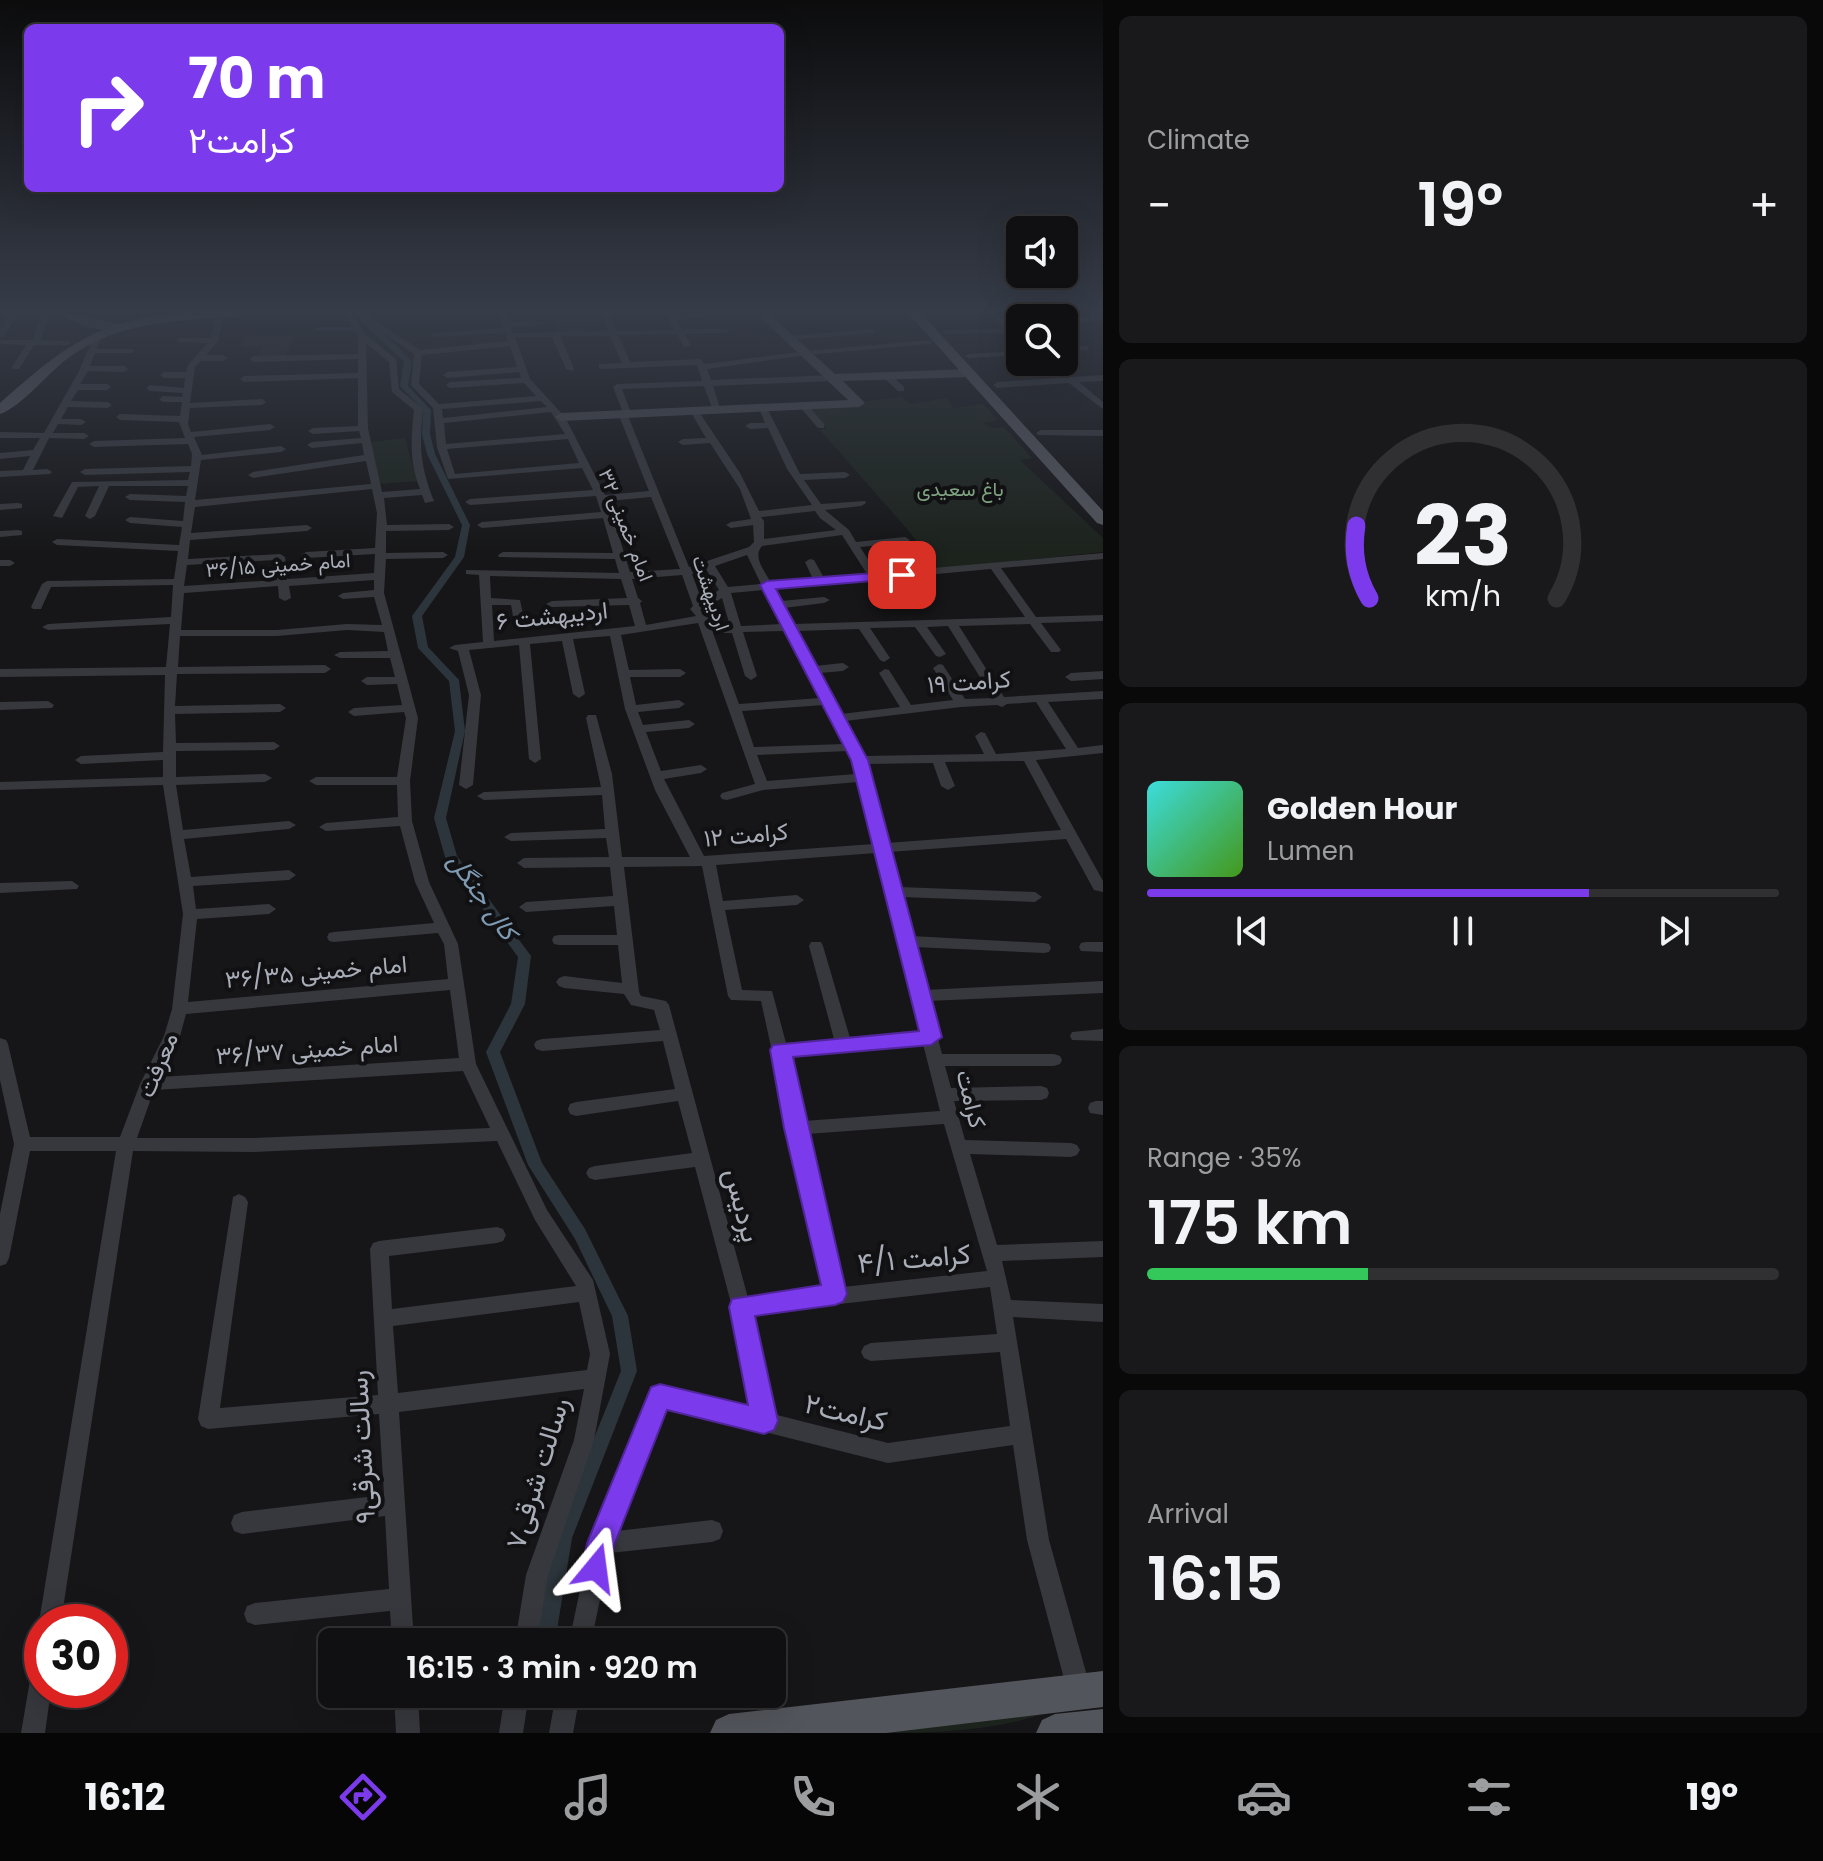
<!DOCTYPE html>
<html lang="en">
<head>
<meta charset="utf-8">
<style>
	:root { --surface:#101012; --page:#19191b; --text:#f1f3f6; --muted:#9c9d9f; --line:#303032; --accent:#7c3aed }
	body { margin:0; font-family:Poppins,Vazirmatn,sans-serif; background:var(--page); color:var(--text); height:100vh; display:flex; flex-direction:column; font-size:30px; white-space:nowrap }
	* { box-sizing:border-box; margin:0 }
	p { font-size:26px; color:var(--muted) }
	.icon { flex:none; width:44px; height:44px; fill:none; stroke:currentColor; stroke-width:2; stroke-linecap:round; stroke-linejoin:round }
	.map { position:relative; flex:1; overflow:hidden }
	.side { display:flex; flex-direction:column; gap:16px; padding:16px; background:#09090a; width:720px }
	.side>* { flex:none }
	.top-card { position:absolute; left:24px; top:24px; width:760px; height:168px; border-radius:12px; box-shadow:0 8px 32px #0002,0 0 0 2px var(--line); background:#7c3aed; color:#fff; overflow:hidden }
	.tools { position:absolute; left:1006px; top:216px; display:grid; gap:16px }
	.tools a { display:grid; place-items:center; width:72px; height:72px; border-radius:12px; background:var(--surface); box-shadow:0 8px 32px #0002,0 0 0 2px var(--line); font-size:40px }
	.speed { position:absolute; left:24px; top:1604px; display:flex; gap:16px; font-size:40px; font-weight:700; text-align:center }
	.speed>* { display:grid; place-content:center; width:104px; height:104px; border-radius:50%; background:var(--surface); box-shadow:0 8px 32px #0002,0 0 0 2px var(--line); line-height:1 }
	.speed .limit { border:12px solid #d22; background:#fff; color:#111 }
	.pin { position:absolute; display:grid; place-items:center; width:68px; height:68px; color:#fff; margin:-34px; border-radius:16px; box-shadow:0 4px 12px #0006 }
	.me { position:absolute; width:88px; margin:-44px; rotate:16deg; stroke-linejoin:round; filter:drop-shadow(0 0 6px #0008) }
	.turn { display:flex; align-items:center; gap:28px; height:168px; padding:0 32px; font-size:36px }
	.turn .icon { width:104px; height:104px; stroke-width:2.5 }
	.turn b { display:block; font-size:56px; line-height:68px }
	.big { font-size:60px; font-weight:600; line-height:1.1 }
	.side .tile { flex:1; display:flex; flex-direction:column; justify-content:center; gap:12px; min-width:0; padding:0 28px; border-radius:12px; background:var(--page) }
	.side .dial { align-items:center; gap:0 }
	.dial svg { height:208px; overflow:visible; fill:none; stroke:var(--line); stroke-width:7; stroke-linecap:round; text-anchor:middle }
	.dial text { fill:var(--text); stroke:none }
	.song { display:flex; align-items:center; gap:24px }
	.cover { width:96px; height:96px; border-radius:12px; background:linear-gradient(135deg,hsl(180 70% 55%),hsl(100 70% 35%)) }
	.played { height:8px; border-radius:4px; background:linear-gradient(90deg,var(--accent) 70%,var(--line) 70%) }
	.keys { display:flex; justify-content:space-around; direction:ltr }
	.heat { display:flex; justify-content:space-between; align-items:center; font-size:44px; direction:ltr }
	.charge { height:12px; border-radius:6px; background:linear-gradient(90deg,#34c759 35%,var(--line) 0) }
	.trip { position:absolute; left:318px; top:1628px; width:468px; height:80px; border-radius:12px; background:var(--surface); box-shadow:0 8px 32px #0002,0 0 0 2px var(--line); font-weight:600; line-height:80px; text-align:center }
	.tabs { display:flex; height:128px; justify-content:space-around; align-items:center; background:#060607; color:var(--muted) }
	.tabs .icon { width:56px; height:56px }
	.tabs .selected { color:var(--accent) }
	.tabs b { font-size:36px; color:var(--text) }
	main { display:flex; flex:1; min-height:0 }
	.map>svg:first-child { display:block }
	.built { fill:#222225 }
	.green { fill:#1c231d }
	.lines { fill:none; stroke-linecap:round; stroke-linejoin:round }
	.canal { fill:#2c353c; fill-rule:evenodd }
	.street { fill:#37383d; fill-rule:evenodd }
	.secondary { fill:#45474d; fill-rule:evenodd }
	.primary { fill:#53555c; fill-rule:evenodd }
	.route { fill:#7c3aed; stroke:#51269a; stroke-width:2 }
	.labels { text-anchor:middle; stroke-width:8; stroke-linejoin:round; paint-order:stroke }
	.far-park-label { font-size:20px; fill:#7fa381; stroke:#111113 }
	.far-street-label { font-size:20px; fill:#a8adb8; stroke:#111113 }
	.street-label { font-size:24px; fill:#a8adb8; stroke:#111113 }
	.water-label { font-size:26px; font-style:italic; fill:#7f9bb3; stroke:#111113 }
	.near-street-label { font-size:28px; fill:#a8adb8; stroke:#111113 }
</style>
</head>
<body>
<main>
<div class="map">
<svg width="1103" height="1733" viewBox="0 0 1103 1733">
	<rect width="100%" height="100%" fill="#161618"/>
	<path class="built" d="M548,312H597L600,323L586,324L587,332H557Z
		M246,335H294L285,358H258L262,347H241Z"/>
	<path class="green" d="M901,397L910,404L946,398L954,408L983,404L998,420L983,423L993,428L1004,427L1032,458L1020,460L1103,538V552L937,569L908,530L820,430L826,429L810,408Z
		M405,438L417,481L379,484L370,442Z
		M1046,1713C986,1733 926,1733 864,1733Z"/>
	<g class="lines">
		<path class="canal" d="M352,312H359L398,347L412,362L408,386L431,410L430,434L435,454L470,525L464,557L422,616L428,647L459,680L465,731L446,818L457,856L531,956L525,1004L500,1052L542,1163L585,1229L628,1316L637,1371L572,1538L555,1642H535L554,1538L621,1371L612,1316L575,1239L528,1165L486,1052L511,1004L518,957L445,857L434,818L455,731L449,681L418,648L412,616L455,557L462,525L427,454L422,434L423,410L400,386L404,362Z
			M526,1694H546L542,1703L535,1706L528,1703Z"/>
		<path class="street" d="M10,312H18L3,337H0V328Z
			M42,312H50L41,340L67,341L71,343L67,345H34L19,369H13L12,367L26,345L0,344V340H33Z
			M217,312L224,314L218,341L206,355H223L227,358L223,361H201L195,367L190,403L262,399L266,402L262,405L190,408L188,424L191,432L270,424L275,427L270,430L194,437L202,455L281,446L286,449L281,452L201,460L195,500L371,484L366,461L253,478L248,475L253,472L364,455L362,443L312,448L307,445L312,442L361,438L359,431L313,434L308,431L313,428L358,426V378L244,382L240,379L244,376L358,373V359L254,362L250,359L254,356L358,354V336L355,331H319L315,329L319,327H352L343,312H351L365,334L396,359L399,389L423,409C419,446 420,466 434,501L425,503L422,495L384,498L387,525L449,524L454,527L449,530L386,531V553L443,552L448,555L443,558L386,559L384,593L418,718L410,781L412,821L429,882L458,944L476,1064L547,1210L593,1280L610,1354L594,1440L548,1575L537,1642H515L526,1575L574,1440L584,1389L399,1412L414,1642H392L390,1611L255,1625L247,1622L244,1614L247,1606L255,1603L389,1589L385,1516L242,1534L234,1531L231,1523L234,1515L242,1512L384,1495L379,1414L208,1429L201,1426L198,1419L233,1197L239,1194L245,1197L248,1202L220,1408L378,1395L370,1249L373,1243L379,1241L497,1227L503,1229L506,1235L503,1241L497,1243L389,1256L392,1309L576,1286L535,1220L497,1141L254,1152L133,1151L61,1622H42V1630L39,1622L116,1151H30L9,1258L6,1264L0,1266V1214L14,1144L0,1080V1038L6,1040L8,1044L30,1137H120L140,1084L164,1036L172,1009L183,914L163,785L0,790V782L163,777V760L81,764L75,760L81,756L163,752L165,675L0,677V669L166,667L170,624L48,630L42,627L48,624L171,617L173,585L51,587L41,609H33L31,607L42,584L47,581L174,579L178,551L57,545L52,542L57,539L179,545L182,527L130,523L125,520L130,517L183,521L185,502L130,500L125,497L130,494L186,496L188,486H109L95,516L90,519L85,516L99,486L78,487L62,518L53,516L72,482L188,480L190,472L85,475L80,472L85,469L191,466L192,454L188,444L94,447L89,444L94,441L185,438L179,422L120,420L116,417L120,414L180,416L182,402H163L159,399L163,396L182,397L183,393L150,391L146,388L150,385L184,388L185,378H164L160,375L164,372H186L188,365L208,343L180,342L176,340L180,338H211ZM366,343L389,362L392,392L414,410C411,437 409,463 420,489L382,492L368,428ZM372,489L377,513L375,548L306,552L301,555L306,558L375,554L374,573L288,579L285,557L280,554L188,559L190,540L307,531L312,528L307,525L191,533L195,507ZM275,560L277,580L184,586L187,565ZM374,580V590L343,593L338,596L343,599L374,597L382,625L347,624L277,630H181L184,593L278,586L279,598L285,601L291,598L289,586ZM347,630L384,632L388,651L340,652L334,655L340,658H390L395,677H367L361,681L367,685L397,684L402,705L354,708L348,712L354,716L404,712L406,718L397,777H316L309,781L316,785H397L398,817L326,823L319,827L326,831L400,826L415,882L434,923L334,932L329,933L327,937L329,941L334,942L438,933L444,944L448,979L188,1002L197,919L269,914L276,909L269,904L196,909L193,886L289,880L296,875L289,870L191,877L184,839L289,829L296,825L289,821L183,830L176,785L265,782L272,778L265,774L176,777V751L274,750L280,746L274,742L176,743L175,714L280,712L286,708L280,704L175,706L177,674L325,673L331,669L325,665L178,667L180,636H277ZM450,990L459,1058L160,1077L180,1036L186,1014ZM463,1071L490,1128L254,1138H137L154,1090ZM579,1302L590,1354L587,1370L398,1393L393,1326Z
			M360,312H368L372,318L420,350L508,341L505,333L435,337L431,335L435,333L504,328L498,312H506L510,322L541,321L545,323L541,325L511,327L513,333L608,331L600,312H608L616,331L674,330L664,312H672L674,315L701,314L705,316L701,318L677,320L682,329H727L731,331L727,333L685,334L691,345L687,347H684L677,334L618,335L630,362L700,359L705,364L806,351L932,340L933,342L929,344L806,355L707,369L711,380L832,375L836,378L832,381L713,386L720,408L716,411L712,408L704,386L622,389L631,413L628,416L689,567L749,547L754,542L753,525L731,528L726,525L731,522L751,519L740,489L710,443L683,445L678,442L683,439L706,438L689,409L690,407L697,409L740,473L759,511L812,505L787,469L768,428L750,429L745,426L750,423H765L758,406L762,403L766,406L800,474L845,472L850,475L845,478L804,480L821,504L865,501L866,503L861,506L825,510L849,530L856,542L905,537L910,540L905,543L860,547L877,573L923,569L912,551L917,548L921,549L933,568L1103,553V559L1001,568L1036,617L1103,615V621L1041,623L1061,650L1059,652H1051L1030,624L959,626L1004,697L1103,691V699L1048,702L1078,748L1103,745V753L1036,760L1103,881V892L1094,890L1066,839L889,852L899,887L1035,892L1042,897L1035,902L901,897L911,936L1044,943L1049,944L1051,948L1049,952L1044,953L914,947L925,990L1103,981V993L928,1001L942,1054H1054L1060,1056L1062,1060L1060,1064L1054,1066H945L951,1088L1041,1086L1047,1088L1049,1093L1047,1098L1041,1100L954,1101L965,1140L1071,1143L1077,1145L1080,1150L1077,1155L1071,1157L970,1154L997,1245L1103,1241V1257L1002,1261L1011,1300L1103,1304V1322L1013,1317L1049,1540L1091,1690L1087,1698L1079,1702L1071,1698L1067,1690L1027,1540L1013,1445L888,1463L666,1407L617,1531L712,1520L720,1523L723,1531L720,1539L712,1542L610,1553L591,1642H569L590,1543L653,1389L660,1387L752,1409L732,1307L695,1167L595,1180L589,1178L586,1173L589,1168L595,1166L692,1153L678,1101L576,1116L570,1114L568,1109L570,1104L576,1102L675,1089L663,1041L542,1051L536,1049L534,1045L536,1041L542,1039L660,1030L654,1010L631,1005L624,994L564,988L559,986L556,982L559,978L564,976L622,983L618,945H559L554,944L552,940L554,936L559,935H617L614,906L526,912L519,907L526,902L613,896L610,867L524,868L517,863L524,858L609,857L606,838L511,841L504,837L511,833L605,829L602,795L484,800L477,796L484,792L601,787L586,718L588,715H596L612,774L622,857H690L655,790L625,709L610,636L573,639L585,694L579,698L573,694L562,641L530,644L541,759L535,763L529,759L519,645L469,650L481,695L473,785L466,789L459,785L469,695L458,651L449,648L455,645L483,642L479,575L466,574V570L619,573L615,559L499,557L498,555L503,552L613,553L603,518L482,528L477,525L482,522L601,512L596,496L470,505L465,502L470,499L593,490L582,468L448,479L437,447L433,408L411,385L414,354L366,322ZM560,336H610L622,363L599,364V368L602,369L697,365L702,381L617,384L613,387L622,410L618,413L649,491L605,495L565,417L530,379L515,337H552L566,369L573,371L574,369ZM510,346L517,367L447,372L443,375L447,378L519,372L521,378L450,382L446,385L450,388L524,383L536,396L439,404L419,384L422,355ZM541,401L547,407L443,418L442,409ZM551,412L565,434L446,444L444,423ZM568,439L579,463L455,474L447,449ZM651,497L680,569L630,572L608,501ZM815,511L820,518L836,530L764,539V521L761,517ZM842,535L867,574L824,578L814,560L810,559L805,562L813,579L771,583C765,571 752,557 762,546ZM747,555L761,584L728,587L715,566ZM706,569L719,590L702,601L692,574ZM991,569L1025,617L793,624L784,608L824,603L830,600L824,597L781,601L774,589ZM682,575L693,606L690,609L696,616L646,625L640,603L642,601L638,598L632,579ZM490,576L621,579L627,598L552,601L546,604L552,607L629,605L635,626L494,641L492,605H511L513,616H521L523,614L520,600L491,598ZM764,590L782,624L741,626L731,593ZM722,598L730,626H711L705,608ZM698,623L755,784L722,793L720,796L722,799L727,800L763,790L858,782L874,844L704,856L664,779L701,773L707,769L701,765L661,771L646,732L689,728L695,724L689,720L643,725L638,712L679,708L685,704L679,700L636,705L630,677H680L686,673L680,669L629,670L621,635ZM948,626L993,698L965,699L943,665L939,664L933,668L953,700L911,705L889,670L885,669L879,673L900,707L841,714L819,673L843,671L849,667L843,663L815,666L797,631L859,629L880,660L884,662L890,658L870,628L915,627L936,656L940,657L946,654L927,627ZM785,631L820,698L739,704L713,633H732L745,676L751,680L757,676L743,632ZM1036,702L1066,749L996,754L985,733L981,732L975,736L984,754L863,756L845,721L961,707L997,705L1002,707L1007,704ZM824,705L844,744L754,747L742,711ZM848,751L856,774L767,781L757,755ZM1024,761L1061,830L887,843L866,764L933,763L941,786L948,790L955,786L945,762ZM876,853L920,1032L850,1038L823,946L821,942H811L809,946L834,1039L786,1043L772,991L742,990L725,910L797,905L804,900L797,895L723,901L716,865ZM702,866L728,996L731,1000L761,1001L788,1125L787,1128L790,1133L825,1289L748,1298L669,1005L666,1001L641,996L639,992L624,867ZM923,1044L940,1111L804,1121L789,1055ZM944,1124L987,1271L843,1287L807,1134ZM990,1287L997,1334L871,1343L864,1346L861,1352L864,1358L871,1361L1000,1352L1010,1426L888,1443L773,1414L752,1314Z
			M428,312H475L471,314L429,316L425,314Z
			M960,312H997L1020,339V346L1007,333L944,334L943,332L947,330L1003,329L992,316H961L957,314Z
			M1103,317V321L1064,322L1062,318Z
			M872,329L876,331L875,333L789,340L785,338L789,336Z
			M96,332L103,334L97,349H131L135,351L131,353H95L90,366H124L128,369L124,372L88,371L80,384H107L111,387L107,390H78L71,401L108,402L112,405L108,408L68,407L61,419H81L86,422L81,425L58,424L53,433H84L89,436L84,439L49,438L33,470L47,469L52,472L50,474L0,477V471L23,470L30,456L0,459V453L33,450L40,438H0V432L44,433L79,371Z
			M1088,346V350H1085L1064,351V347Z
			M1020,351V355L969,358L965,356L969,354Z
			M884,374H890L904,387V391H898L884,378Z
			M1103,375V381L1079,382L1103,402V409L1069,383L997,388L993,385L997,382Z
			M800,403H806L824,424V428H818L800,407Z
			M1041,430H1103V436L1038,435L1036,433Z
			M18,503L22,504V508L0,510V504Z
			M18,530L22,531V535L0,537V531Z
			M0,560H10L15,563L10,566H0Z
			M1103,671V679L1071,681L1065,677L1071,673Z
			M48,701L54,705L52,708L0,710V702Z
			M72,881L79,886L77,889L0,893V883Z
			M1086,942H1103V952L1081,951L1079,947L1081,943Z
			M1103,1029V1041L1072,1040L1070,1036L1072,1032Z
			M1096,1101H1103V1115L1090,1113L1088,1108L1090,1103Z
			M42,1663V1690H51L45,1733H21L31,1674L34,1666Z
			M394,1694H418L420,1733H396Z
			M505,1694H529L523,1733H499Z
			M556,1694H580L573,1733H549Z"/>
		<path class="secondary" d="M57,312C64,312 123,324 127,326C109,337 73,324 57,312Z
			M755,312H767L835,374L970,369L976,373L970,377L843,381L865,403L859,407L561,421L555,417L561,413L848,400Z"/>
		<path class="primary" d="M192,312H246L240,316C179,321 118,320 67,359C48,373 21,407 0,414V403C68,343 99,319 192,312Z
			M907,312H920L1103,511V525L1097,523Z
			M1103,1671V1707L886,1733H710L716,1720L729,1714Z
			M1103,1709V1733H1036L1042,1720L1055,1714Z"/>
	</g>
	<linearGradient id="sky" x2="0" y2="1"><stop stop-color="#0c0c0d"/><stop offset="0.56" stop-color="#363c48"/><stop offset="1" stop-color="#363c48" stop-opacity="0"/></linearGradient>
	<rect width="1103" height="555" fill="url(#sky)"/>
	<path class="route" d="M902,571L907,572V578L776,589L868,760L942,1037L931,1045L793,1057L847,1294L843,1302L835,1305L755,1316L778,1421L774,1430L764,1434L667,1410L615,1543L606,1578L596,1582L586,1578L582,1568L587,1543L651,1387L660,1384L748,1405L729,1307L732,1299L821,1285L784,1128L770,1050L773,1045L919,1031L851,760L760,585L767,581Z"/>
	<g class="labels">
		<g class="far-park-label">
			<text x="960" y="496">باغ سعیدی</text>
		</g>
		<g class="far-street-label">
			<text transform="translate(626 525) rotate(69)" y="7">امام خمینی ۳۲</text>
			<text transform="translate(278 565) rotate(-4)" y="7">امام خمینی ۳۶/۱۵</text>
			<text transform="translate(711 593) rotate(71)" y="7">اردیبهشت</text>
		</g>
		<g class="street-label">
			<text transform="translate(552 616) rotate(-6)" y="8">اردیبهشت ۶</text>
			<text transform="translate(969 682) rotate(-4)" y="8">کرامت ۱۹</text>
			<text transform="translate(746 835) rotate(-5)" y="8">کرامت ۱۲</text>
			<text transform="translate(316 972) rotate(-5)" y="8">امام خمینی ۳۶/۳۵</text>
			<text transform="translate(307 1050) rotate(-4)" y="8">امام خمینی ۳۶/۳۷</text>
			<text transform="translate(158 1065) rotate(-67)" y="8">معرفت</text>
			<text transform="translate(971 1099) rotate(76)" y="8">کرامت</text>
		</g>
		<g class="water-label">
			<text transform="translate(483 896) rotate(55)" y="9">کال جنگل</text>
		</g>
		<g class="near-street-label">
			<text transform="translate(743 1205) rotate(75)" y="10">پردیس</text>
			<text transform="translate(914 1258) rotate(-5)" y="10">کرامت ۴/۱</text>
			<text transform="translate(846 1412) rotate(13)" y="10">کرامت۲</text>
			<text transform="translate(361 1447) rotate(-93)" y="10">رسالت شرقی۹</text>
			<text transform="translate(537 1473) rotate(-73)" y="10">رسالت شرقی۷</text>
		</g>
	</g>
</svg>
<div class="tools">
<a><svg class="icon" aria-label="sound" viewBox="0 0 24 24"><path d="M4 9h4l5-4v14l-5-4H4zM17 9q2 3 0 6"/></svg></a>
<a><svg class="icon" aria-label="search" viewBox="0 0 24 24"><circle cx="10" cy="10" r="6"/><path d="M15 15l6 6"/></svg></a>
</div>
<div class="speed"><div class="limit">30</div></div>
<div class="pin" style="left:902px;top:575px;background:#d93025"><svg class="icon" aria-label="arrive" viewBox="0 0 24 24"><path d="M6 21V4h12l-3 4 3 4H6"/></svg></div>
<svg class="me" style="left:596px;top:1568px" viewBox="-20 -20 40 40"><path d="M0-17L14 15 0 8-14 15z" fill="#7c3aed" stroke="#fff" stroke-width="4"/></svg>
<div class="trip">16:15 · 3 min · 920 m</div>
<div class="top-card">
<div class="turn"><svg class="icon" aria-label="right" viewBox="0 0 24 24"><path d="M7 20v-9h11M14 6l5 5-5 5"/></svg><div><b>70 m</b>کرامت۲</div></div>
</div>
</div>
<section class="side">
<div class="tile"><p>Climate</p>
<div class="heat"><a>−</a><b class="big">19°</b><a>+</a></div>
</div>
<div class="tile dial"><svg viewBox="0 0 100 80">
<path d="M14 69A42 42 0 1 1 86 69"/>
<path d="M14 69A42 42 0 0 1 9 41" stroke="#7c3aed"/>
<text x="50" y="56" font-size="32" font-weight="700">23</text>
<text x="50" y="72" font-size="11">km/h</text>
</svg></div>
<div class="tile">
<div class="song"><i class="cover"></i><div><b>Golden Hour</b><p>Lumen</p></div></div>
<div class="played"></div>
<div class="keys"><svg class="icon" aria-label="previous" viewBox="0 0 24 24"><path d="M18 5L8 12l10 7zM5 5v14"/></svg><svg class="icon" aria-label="pause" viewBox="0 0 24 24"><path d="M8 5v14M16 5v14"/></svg><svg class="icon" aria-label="next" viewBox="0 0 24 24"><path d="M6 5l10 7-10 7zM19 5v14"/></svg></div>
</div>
<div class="tile"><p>Range · 35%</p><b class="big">175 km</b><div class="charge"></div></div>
<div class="tile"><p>Arrival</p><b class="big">16:15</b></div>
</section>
</main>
<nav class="tabs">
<b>16:12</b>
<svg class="icon selected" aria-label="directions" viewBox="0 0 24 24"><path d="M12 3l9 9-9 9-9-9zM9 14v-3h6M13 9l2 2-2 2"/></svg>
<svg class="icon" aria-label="music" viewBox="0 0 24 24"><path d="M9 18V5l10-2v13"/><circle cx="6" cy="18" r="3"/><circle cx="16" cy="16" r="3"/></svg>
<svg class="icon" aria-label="phone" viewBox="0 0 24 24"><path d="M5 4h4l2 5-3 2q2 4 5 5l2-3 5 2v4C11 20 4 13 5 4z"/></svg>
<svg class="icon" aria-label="climate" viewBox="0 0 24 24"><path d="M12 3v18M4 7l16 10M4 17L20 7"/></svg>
<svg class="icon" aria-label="car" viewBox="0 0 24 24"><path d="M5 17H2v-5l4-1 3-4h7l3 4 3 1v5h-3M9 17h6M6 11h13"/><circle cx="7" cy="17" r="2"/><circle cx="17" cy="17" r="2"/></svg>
<svg class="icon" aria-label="filters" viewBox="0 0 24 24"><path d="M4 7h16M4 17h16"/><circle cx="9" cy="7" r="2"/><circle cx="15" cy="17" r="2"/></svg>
<b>19°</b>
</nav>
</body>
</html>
